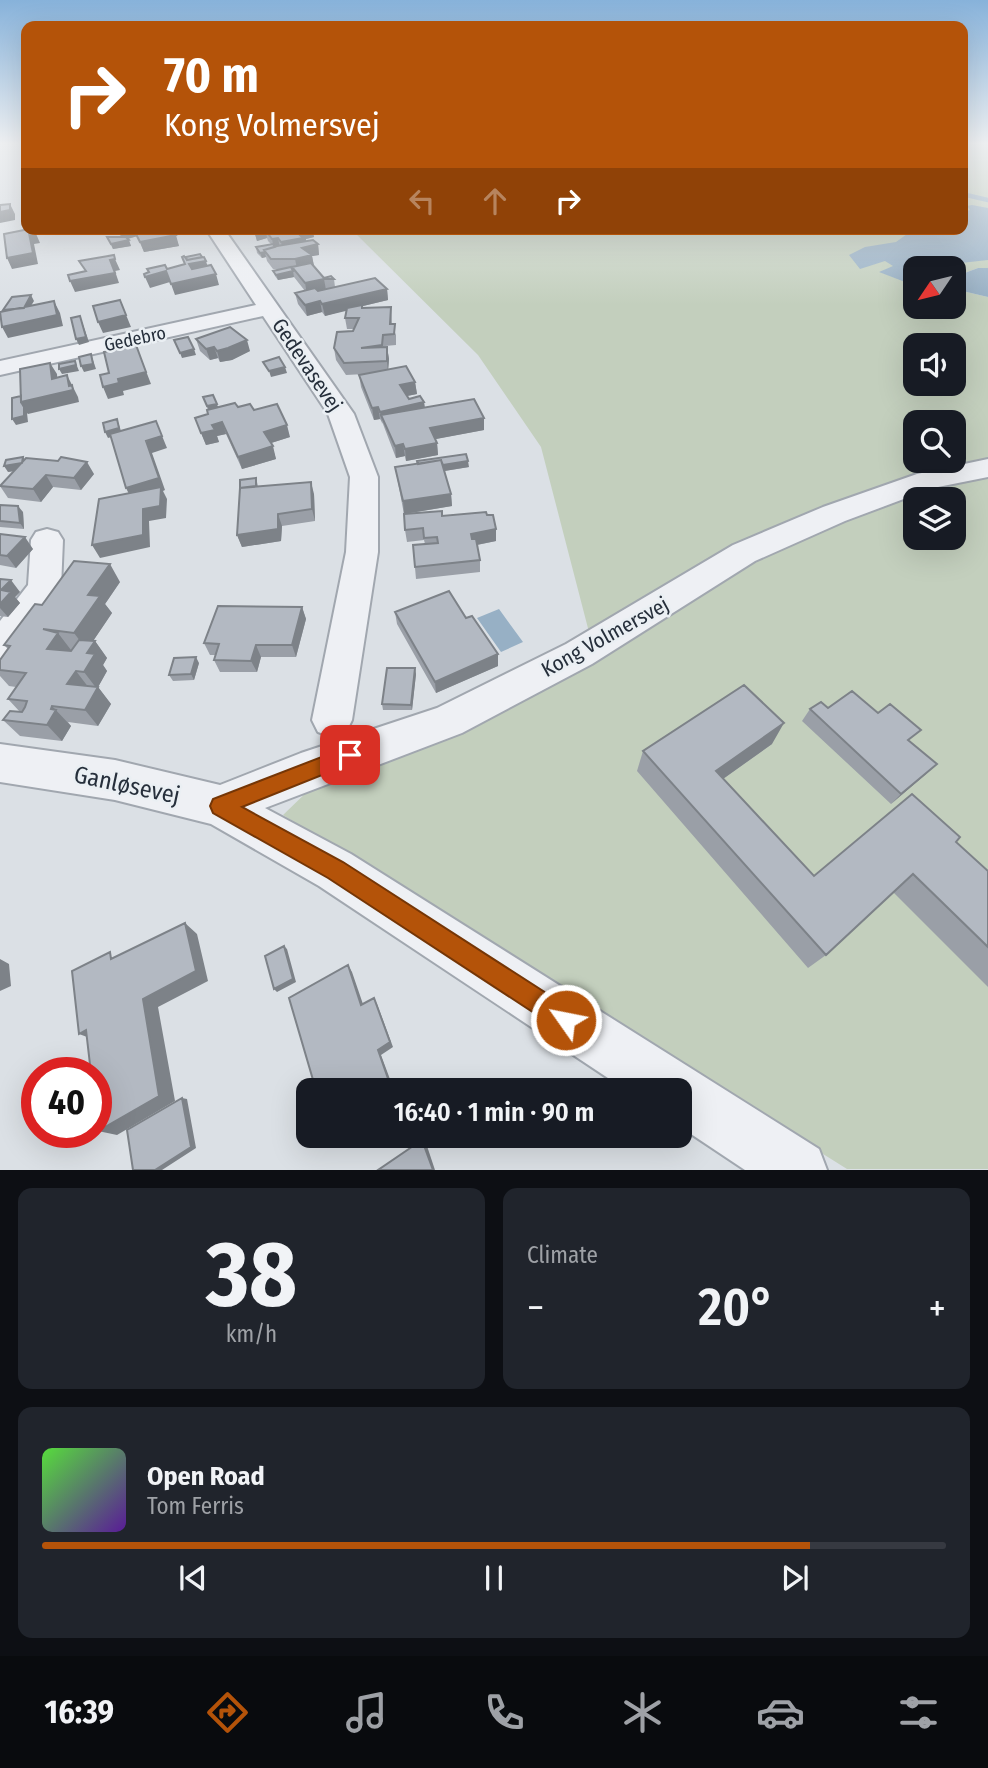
<!DOCTYPE html>
<html lang="en">
<head>
<meta charset="utf-8">
<style>
	:root { --surface:#171b24; --page:#20242c; --text:#f1f3f6; --muted:#9ea1a6; --line:#363941; --accent:#b45309 }
	body { margin:0; font-family:"Fira Sans Condensed",sans-serif; background:var(--page); color:var(--text); height:100vh; display:flex; flex-direction:column; font-size:26px; white-space:nowrap }
	* { box-sizing:border-box; margin:0 }
	p { font-size:23px; color:var(--muted) }
	.icon { flex:none; width:38px; height:38px; fill:none; stroke:currentColor; stroke-width:2; stroke-linecap:round; stroke-linejoin:round }
	.map { position:relative; height:1170px; overflow:hidden }
	.panel { display:flex; flex-direction:column; gap:18px; padding:18px; background:#0d0f14; flex:1 }
	.panel>* { flex:none }
	.guide { position:absolute; left:21px; top:21px; width:947px; height:214px; border-radius:14px; box-shadow:0 7px 28px #0002; background:#b45309; color:#fff; overflow:hidden }
	.needle { width:46px; rotate:235deg }
	.controls { position:absolute; left:903px; top:256px; display:grid; gap:14px }
	.controls a { display:grid; place-items:center; width:63px; height:63px; border-radius:14px; background:var(--surface); box-shadow:0 7px 28px #0002; font-size:35px }
	.speed { position:absolute; left:21px; top:1057px; display:flex; gap:14px; font-size:35px; font-weight:700; text-align:center }
	.speed>* { display:grid; place-content:center; width:91px; height:91px; border-radius:50%; background:var(--surface); box-shadow:0 7px 28px #0002; line-height:1 }
	.speed .limit { border:10px solid #d22; background:#fff; color:#111 }
	.pin { position:absolute; display:grid; place-items:center; width:60px; height:60px; color:#fff; margin:-30px; border-radius:14px; box-shadow:0 4px 10px #0006 }
	.me { position:absolute; width:77px; margin:-38px; rotate:303deg; stroke-linejoin:round; filter:drop-shadow(0 0 5px #0008) }
	.turn { display:flex; align-items:center; gap:24px; height:147px; padding:0 28px; font-size:32px }
	.turn .icon { width:91px; height:91px; stroke-width:2.5 }
	.turn b { display:block; font-size:49px; line-height:60px }
	.lanes { display:flex; align-items:center; height:66px; padding:0 28px; background:#0003; justify-content:center; gap:35px; direction:ltr }
	.lanes .off { opacity:.35 }
	.big { font-size:52px; font-weight:600; line-height:1.1 }
	.panel .tile { flex:1; display:flex; flex-direction:column; justify-content:center; gap:10px; min-width:0; padding:0 24px; border-radius:14px; background:var(--page) }
	.panel .dial { align-items:center; gap:0 }
	.dial b { font-size:91px; line-height:1 }
	.song { display:flex; align-items:center; gap:21px }
	.cover { width:84px; height:84px; border-radius:10px; background:linear-gradient(135deg,hsl(110 70% 55%),hsl(270 70% 35%)) }
	.played { height:7px; border-radius:4px; background:linear-gradient(90deg,var(--accent) 85%,var(--line) 85%) }
	.keys { display:flex; justify-content:space-around; direction:ltr }
	.heat { display:flex; justify-content:space-between; align-items:center; font-size:38px; direction:ltr }
	.panel .tiles { flex:1; display:grid; gap:18px; grid-template-columns:1fr 1fr }
	.tile:last-child { grid-column:span 2 }
	.trip { position:absolute; left:296px; top:1078px; width:396px; height:70px; border-radius:14px; background:var(--surface); box-shadow:0 7px 28px #0002; font-weight:600; line-height:70px; text-align:center }
	.tab-bar { display:flex; height:112px; justify-content:space-around; align-items:center; background:#090b0e; color:var(--muted) }
	.tab-bar .icon { width:49px; height:49px }
	.tab-bar .current { color:var(--accent) }
	.tab-bar b { font-size:32px; color:var(--text) }
	.map>svg:first-child { display:block }
	.green { fill:#c3cfbd; fill-rule:evenodd }
	.water { fill:#97b0c5 }
	.lines { fill:none; stroke-linecap:round; stroke-linejoin:round }
	.stream { stroke:#97b0c5; stroke-width:4.5 }
	.minor-casing { stroke:#a1a7af; stroke-width:4 }
	.minor { fill:#eef0f4; fill-rule:evenodd }
	.wall { fill:#9a9fa7 }
	.shaded-wall { fill:#7d8288 }
	.building { fill:#b3b9c2; stroke:#7d8288; stroke-width:2 }
	.route { fill:#b45309; stroke:#753606; stroke-width:2 }
	.labels { text-anchor:middle; stroke-width:5; stroke-linejoin:round; paint-order:stroke }
	.far-street-label { font-size:18px; fill:#262f3b; stroke:#eaeff3 }
	.street-label { font-size:21px; fill:#262f3b; stroke:#eaeff3 }
	.near-street-label { font-size:24px; fill:#262f3b; stroke:#eaeff3 }
</style>
</head>
<body>
<div class="map">
<svg width="988" height="1170" viewBox="0 0 988 1170">
	<rect width="100%" height="100%" fill="#dbe0e5"/>
	<path class="green" d="M963,142H988V268H978L954,277V268H915V306H954V289L988,297V1169H847L283,815L312,787L590,636L541,447L478,355L351,229H962ZM915,345H954V383H915ZM915,422H954V460H915ZM915,499H954V537H915Z"/>
	<path class="water" d="M972,205L988,208V260L961,263L946,259L937,261L945,268H915L913,285L879,272L893,266L885,261L860,269L849,255L865,247L896,242L914,229H962L963,212L970,210L967,206Z
		M978,268H988V297L954,289V277Z
		M499,609L523,642L501,652L477,618Z"/>
	<g class="lines">
		<path class="stream" d="M962,194L988,200"/>
		<g class="minor-casing">
			<path id="minor" d="M206,229H224L354,414L378,477V552L352,720L346,732L332,737L318,732L312,720L346,552L350,477L328,414L263,316L0,375V361L256,305Z
				M988,459V477L933,488L845,521L755,561L592,664L462,733L265,808L351,854L819,1149L827,1170H745L679,1126V1090H626L319,886L211,824L115,800L0,782V744L115,760L220,785L301,753L437,708L566,644L733,545L823,507L917,474Z
				M47,529L58,532L63,540L61,588L13,658L0,662V621L28,585L31,540L36,532Z"/>
		</g>
		<use href="#minor" class="minor"/>
	</g>
	<path class="wall" d="M116,229H172L179,246L144,252L137,236L128,239L131,246L113,249L107,237H121Z
		M254,229L314,237L306,239V241L318,244L319,255L312,256L314,266L324,278L334,279L335,287L387,289L388,300L363,306V308L391,307L392,324L396,335V345L385,346L384,347H387L389,359L388,369L415,382L417,394L407,396L409,399L424,402L425,407L484,418V430L435,439L437,443L438,455L406,461L405,456L396,458L383,424L380,419L374,420L361,387L359,375L365,374L346,375L336,360L334,348L354,329H347L345,318L346,310L325,316L322,312L307,316L298,304L295,293L305,291L294,277L278,280L275,276L273,271L281,269H273L267,261L266,257L262,258L257,253L256,247L271,244L268,241L267,238L257,241Z
		M196,339L250,351L232,360L220,362L218,358L210,360L200,351Z
		M203,397L219,407H238L254,410L290,437L271,443L276,459L242,469L226,434L217,436L219,442L206,445L195,418L208,414V410Z
		M23,457L25,460L94,474L81,490L53,487L41,502L8,498L0,486L14,471L8,472Z
		M395,467H469L444,471L451,494L452,506L404,514Z
		M256,478L258,486L314,494L315,521L282,526L281,541L242,547L237,535Z
		M0,505L23,512L24,529L0,527Z
		M442,516L496,541L477,545L480,560V572L416,579L413,545L425,544L424,540L407,542L405,530Z
		M0,534L33,549L16,568L0,565Z
		M0,579L20,592L15,597L20,603L8,617L0,616Z
		M120,582L105,604L112,613L93,641H95L107,658L103,665L107,671L98,687L111,704L98,726L68,722L71,726L62,741L20,736L3,720L20,712L8,699L16,687L9,686L0,676V660L8,649L4,645L42,605Z
		M302,607L306,619L296,657H261L257,672H220L214,660L215,655H210L204,643Z
		M395,612L466,618L498,666L436,693L397,624Z
		M199,663L194,680L173,681L169,675Z
		M416,674L412,710H383L382,704Z
		M828,708L910,741L926,774L891,804L802,721L810,709Z
		M772,744L723,779L814,876L956,842L988,871V987L893,892L826,955L808,968L637,771L643,751Z"/>
	<path class="shaded-wall" d="M10,204L15,214V220L0,223V212Z
		M34,229L40,243L34,244L38,264L12,269L7,258L29,233Z
		M121,229H164L123,240L119,230Z
		M259,229H282L266,231L267,238L257,241L254,231Z
		M302,229H313L314,237L306,239V243L318,244L319,255L312,256L314,266L297,269L295,259L283,252L281,242L299,234Z
		M176,235L179,246L144,252L140,242Z
		M278,238L280,248L274,249L272,239Z
		M129,240L131,246L113,249L111,244Z
		M265,252L266,257L262,258L260,253Z
		M115,259L120,270L115,271L119,283L75,292L70,281L110,260Z
		M206,261L209,271L192,275L189,264Z
		M166,271L170,282L150,288L145,277Z
		M293,271L294,277L278,280L276,275Z
		M216,274L219,285L175,295L171,284Z
		M324,279L326,290L307,294L305,283Z
		M387,289L388,300L363,306L364,316L362,307L325,316L322,304Z
		M31,295L34,301L26,314L24,308Z
		M120,300L131,327L103,333L98,322Z
		M54,301L60,313L63,326L8,338L2,327Z
		M320,301L322,312L307,316L305,305Z
		M80,316L89,342L79,345L76,339Z
		M247,340L250,351L232,360L220,362L217,351Z
		M136,345L151,384L123,391L124,395L108,399L103,387L118,379Z
		M214,347L218,358L210,360L206,349Z
		M387,347L389,359L388,373L387,361Z
		M194,349L196,355L182,358L180,353Z
		M91,354L96,369L84,372L81,366Z
		M75,361L79,371L62,374L59,369Z
		M50,363L57,374L58,391L52,379Z
		M285,367L287,373L271,377L269,371Z
		M67,375L78,397L79,402L28,414L27,413L28,422L16,425L12,419L21,402L69,386Z
		M415,382L417,394L402,397L400,385Z
		M424,402L425,414L381,415L382,424L380,412Z
		M217,404L219,410L210,412L207,406Z
		M378,407L380,419L374,420L372,408Z
		M484,418V430L431,440L430,428Z
		M117,419L122,434L108,438L105,432Z
		M156,421L167,448L152,453L165,490L163,491L167,499L166,518L149,521L150,547L100,558L92,545L132,500L126,488Z
		M222,422L226,434L217,436L219,442L206,445L201,433L212,425Z
		M287,425L290,437L268,444L264,432Z
		M437,443L438,455L406,461L405,449Z
		M403,444L405,456L396,458L395,446Z
		M273,446L276,459L242,469L238,457Z
		M23,457L27,464L25,469L8,472L4,466Z
		M468,461L469,467L420,475L419,469Z
		M87,462L94,474L81,490L74,478Z
		M46,475L53,487L41,502L33,489Z
		M311,482L314,494L315,521L312,509Z
		M451,494L452,506L404,514L403,501Z
		M18,506L23,512L24,529L20,523Z
		M278,514L282,526L281,541L242,547L237,535Z
		M496,529V541L471,546V534Z
		M25,537L33,549L16,568L7,556Z
		M110,564L120,582L105,604L112,613L87,650L74,633L88,595Z
		M11,580L20,592L15,597L20,603L8,617L0,608V604L1,590Z
		M302,607L306,619L296,657L292,645Z
		M58,633L71,650L61,666L47,649Z
		M95,641L107,658L103,665L107,671L97,689L84,672L87,653Z
		M256,645L261,657L257,672L251,661Z
		M498,654V666L436,693L435,682Z
		M196,657L199,663L194,680L191,674Z
		M415,668L416,674L412,710L411,705Z
		M76,671L89,688L67,684Z
		M98,687L111,704L98,726L85,710Z
		M52,706L71,726L62,741L47,725Z
		M784,723L772,744L706,791L716,771Z
		M937,764L926,774L891,804L901,794Z
		M185,923L197,934L208,981L158,1007L175,1101L117,1135L98,1131L143,999Z
		M284,946L287,949L296,982L277,992L274,989Z
		M0,959L9,964L11,986L0,991Z
		M348,965L352,972L365,1010L361,1005Z
		M374,998L377,1004L393,1047L381,1055L394,1090H392L378,1050Z
		M86,1030L98,1041L79,1034Z
		M182,1098L187,1099L196,1148L162,1170H155Z
		M348,1136H356L337,1148L332,1146Z
		M422,1140L426,1143L435,1170H433Z"/>
	<path class="building" d="M10,204V210L0,212V205Z
		M29,229H34L35,232L29,233L33,253L7,258L4,234Z
		M162,229H172L176,235L140,242L135,232Z
		M276,229H302L304,232L299,234L303,238L281,242L278,238L272,239L266,231Z
		M107,237H126L129,240L111,244Z
		M313,240L318,244L302,248L312,255L295,259H271L264,250L277,246Z
		M273,244L275,247L264,250L265,252L260,253L256,247Z
		M200,254L202,257L187,260L186,257Z
		M114,255L115,259L110,260L115,273L70,281L68,275L86,271L79,261Z
		M184,256L187,260L204,257L206,261L189,264L192,269L211,265L216,274L171,284L166,271L145,277L144,274L149,272L147,269L165,265L167,269L185,264L182,257Z
		M311,263L324,278L331,276L334,279H324L305,283L292,267Z
		M291,267L293,271L276,275L273,271Z
		M375,278L387,289L322,304L320,301L305,305L295,293L315,288L318,291Z
		M31,295L24,308L3,310L12,297Z
		M120,300L126,315L98,322L93,306Z
		M54,301L57,315L2,327L0,312Z
		M362,305V308L391,307L390,324H395L394,334L383,335L382,345L361,348L387,347V361L344,363L334,348L337,332L353,331L359,318H345L347,308Z
		M80,316L86,337L76,339L71,318Z
		M230,327L247,340L228,348L217,351L214,347L206,349L196,339Z
		M188,337L194,349L180,353L174,340Z
		M136,345L146,372L118,379L119,383L103,387L100,375L109,373L104,352Z
		M91,354L93,364L81,366L79,357Z
		M279,357L285,367L269,371L263,362Z
		M75,361L76,365L59,369V364Z
		M50,363L52,379L67,375L69,386L72,385L73,390L21,402L20,369Z
		M406,366L415,382L400,385L409,399L420,396L424,402L380,412L378,407L372,408L359,375Z
		M213,395L217,404L207,406L203,397Z
		M21,396V402L24,407V416L12,419V398Z
		M474,399L484,418L430,428L437,443L405,449L403,444L395,446L381,415Z
		M235,403L238,407L250,404L254,410L277,404L287,425L264,432L273,446L238,457L222,422L212,425L215,430L201,433L195,418L208,414L207,410Z
		M117,419L119,428L105,432L103,423Z
		M156,421L162,436L146,441L159,478L126,488L110,434Z
		M466,454L468,461L443,465L441,460L418,464L417,461Z
		M23,457L22,463L4,466L6,460Z
		M61,457L87,462L74,478L46,475L33,489L0,486L26,458L58,461Z
		M441,460L451,494L403,501L395,467Z
		M256,478V486L240,488V490V480Z
		M311,482L312,509L278,514V529L237,535L240,488Z
		M161,487L160,506L143,509V535L92,545L99,499Z
		M0,505L18,506L20,523L0,521Z
		M442,511V516L486,512L487,515H493L496,529L471,534L472,539H476L480,560L415,567L413,545L438,543L437,537L424,538L423,528L405,530L404,514Z
		M0,534L25,537L7,556L0,555Z
		M74,561L110,564L88,595L100,596L74,633L43,629L58,633L47,649L71,651L79,640L95,641L87,653L95,654L84,672L76,671L67,684L98,687L85,710L52,706L51,709L56,710L47,725L3,720L10,711L22,712L25,707L27,701L8,699L26,673L0,670V660L10,646L4,645L35,604L42,605Z
		M0,579L11,580L1,590L11,592L0,604Z
		M449,591L466,618L472,616L498,654L435,682L395,612Z
		M218,606L302,607L292,645H256L251,661L214,660L219,644L204,643Z
		M196,657L191,674L169,675L174,658Z
		M387,668H415L411,705L382,704Z
		M744,685L784,723L716,771L814,876L912,794L960,837L956,842L988,871V947L913,874L826,955L643,751Z
		M852,691L878,713L890,704L921,730L908,740L937,764L901,794L810,709L821,702L828,708Z
		M185,923L196,971L143,999L159,1096L98,1131L96,1118V1073H91L86,1030L79,1034L72,971L110,952L111,959Z
		M284,946L293,979L274,989L265,956Z
		M348,965L361,1005L374,998L390,1042L378,1050L392,1090H316L289,998Z
		M182,1098L191,1147L155,1170H133L127,1130Z
		M329,1136H348L332,1146Z
		M422,1140L433,1170H378Z"/>
	<linearGradient id="sky" x2="0" y2="1"><stop stop-color="#87b2da"/><stop offset="0.47" stop-color="#eff1f3"/><stop offset="1" stop-color="#eff1f3" stop-opacity="0"/></linearGradient>
	<rect width="988" height="305" fill="url(#sky)"/>
	<path class="route" d="M350,746L357,749L360,755L357,761L242,807L343,862L574,1011L578,1020L574,1028L566,1032L557,1028L328,878L213,813L210,806L213,799Z"/>
	<g class="labels">
		<g class="far-street-label">
			<text transform="translate(135 339) rotate(-12)" y="6">Gedebro</text>
		</g>
		<g class="street-label">
			<text transform="translate(307 365) rotate(56)" y="7">Gedevasevej</text>
			<text transform="translate(605 637) rotate(-29)" y="7">Kong Volmersvej</text>
		</g>
		<g class="near-street-label">
			<text transform="translate(127 785) rotate(12)" y="8">Ganløsevej</text>
		</g>
	</g>
</svg>
<div class="controls">
<a><svg class="needle" viewBox="-14 -14 28 28"><path d="M0-13l5 13h-10z" fill="#e53935"/><path d="M0 13l5-13h-10z" fill="#9ea1a6"/></svg></a>
<a><svg class="icon" aria-label="sound" viewBox="0 0 24 24"><path d="M4 9h4l5-4v14l-5-4H4zM17 9q2 3 0 6"/></svg></a>
<a><svg class="icon" aria-label="search" viewBox="0 0 24 24"><circle cx="10" cy="10" r="6"/><path d="M15 15l6 6"/></svg></a>
<a><svg class="icon" aria-label="layers" viewBox="0 0 24 24"><path d="M12 4l9 5-9 5-9-5zM3 14l9 5 9-5"/></svg></a>
</div>
<div class="speed"><div class="limit">40</div></div>
<div class="pin" style="left:350px;top:755px;background:#d93025"><svg class="icon" aria-label="arrive" viewBox="0 0 24 24"><path d="M6 21V4h12l-3 4 3 4H6"/></svg></div>
<svg class="me" style="left:566px;top:1020px" viewBox="-20 -20 40 40"><circle r="17" fill="#b45309" stroke="#fff" stroke-width="3"/><path d="M0-11L8 9 0 5-8 9z" fill="#fff"/></svg>
<div class="trip">16:40 · 1 min · 90 m</div>
<div class="guide">
<div class="turn"><svg class="icon" aria-label="right" viewBox="0 0 24 24"><path d="M7 20v-9h11M14 6l5 5-5 5"/></svg><div><b>70 m</b>Kong Volmersvej</div></div>
<div class="lanes"><svg class="icon off" aria-label="left" viewBox="0 0 24 24"><path d="M17 20v-9H6M10 6l-5 5 5 5"/></svg><svg class="icon off" aria-label="ahead" viewBox="0 0 24 24"><path d="M12 20V5M6 11l6-6 6 6"/></svg><svg class="icon" aria-label="right" viewBox="0 0 24 24"><path d="M7 20v-9h11M14 6l5 5-5 5"/></svg></div>
</div>
</div>
<section class="panel">
<div class="tiles">
<div class="tile dial"><b>38</b><p>km/h</p></div>
<div class="tile"><p>Climate</p>
<div class="heat"><a>−</a><b class="big">20°</b><a>+</a></div>
</div>
<div class="tile">
<div class="song"><i class="cover"></i><div><b>Open Road</b><p>Tom Ferris</p></div></div>
<div class="played"></div>
<div class="keys"><svg class="icon" aria-label="previous" viewBox="0 0 24 24"><path d="M18 5L8 12l10 7zM5 5v14"/></svg><svg class="icon" aria-label="pause" viewBox="0 0 24 24"><path d="M8 5v14M16 5v14"/></svg><svg class="icon" aria-label="next" viewBox="0 0 24 24"><path d="M6 5l10 7-10 7zM19 5v14"/></svg></div>
</div>
</div>
</section>
<nav class="tab-bar">
<b>16:39</b>
<svg class="icon current" aria-label="directions" viewBox="0 0 24 24"><path d="M12 3l9 9-9 9-9-9zM9 14v-3h6M13 9l2 2-2 2"/></svg>
<svg class="icon" aria-label="music" viewBox="0 0 24 24"><path d="M9 18V5l10-2v13"/><circle cx="6" cy="18" r="3"/><circle cx="16" cy="16" r="3"/></svg>
<svg class="icon" aria-label="phone" viewBox="0 0 24 24"><path d="M5 4h4l2 5-3 2q2 4 5 5l2-3 5 2v4C11 20 4 13 5 4z"/></svg>
<svg class="icon" aria-label="climate" viewBox="0 0 24 24"><path d="M12 3v18M4 7l16 10M4 17L20 7"/></svg>
<svg class="icon" aria-label="car" viewBox="0 0 24 24"><path d="M5 17H2v-5l4-1 3-4h7l3 4 3 1v5h-3M9 17h6M6 11h13"/><circle cx="7" cy="17" r="2"/><circle cx="17" cy="17" r="2"/></svg>
<svg class="icon" aria-label="filters" viewBox="0 0 24 24"><path d="M4 7h16M4 17h16"/><circle cx="9" cy="7" r="2"/><circle cx="15" cy="17" r="2"/></svg>
</nav>
</body>
</html>
